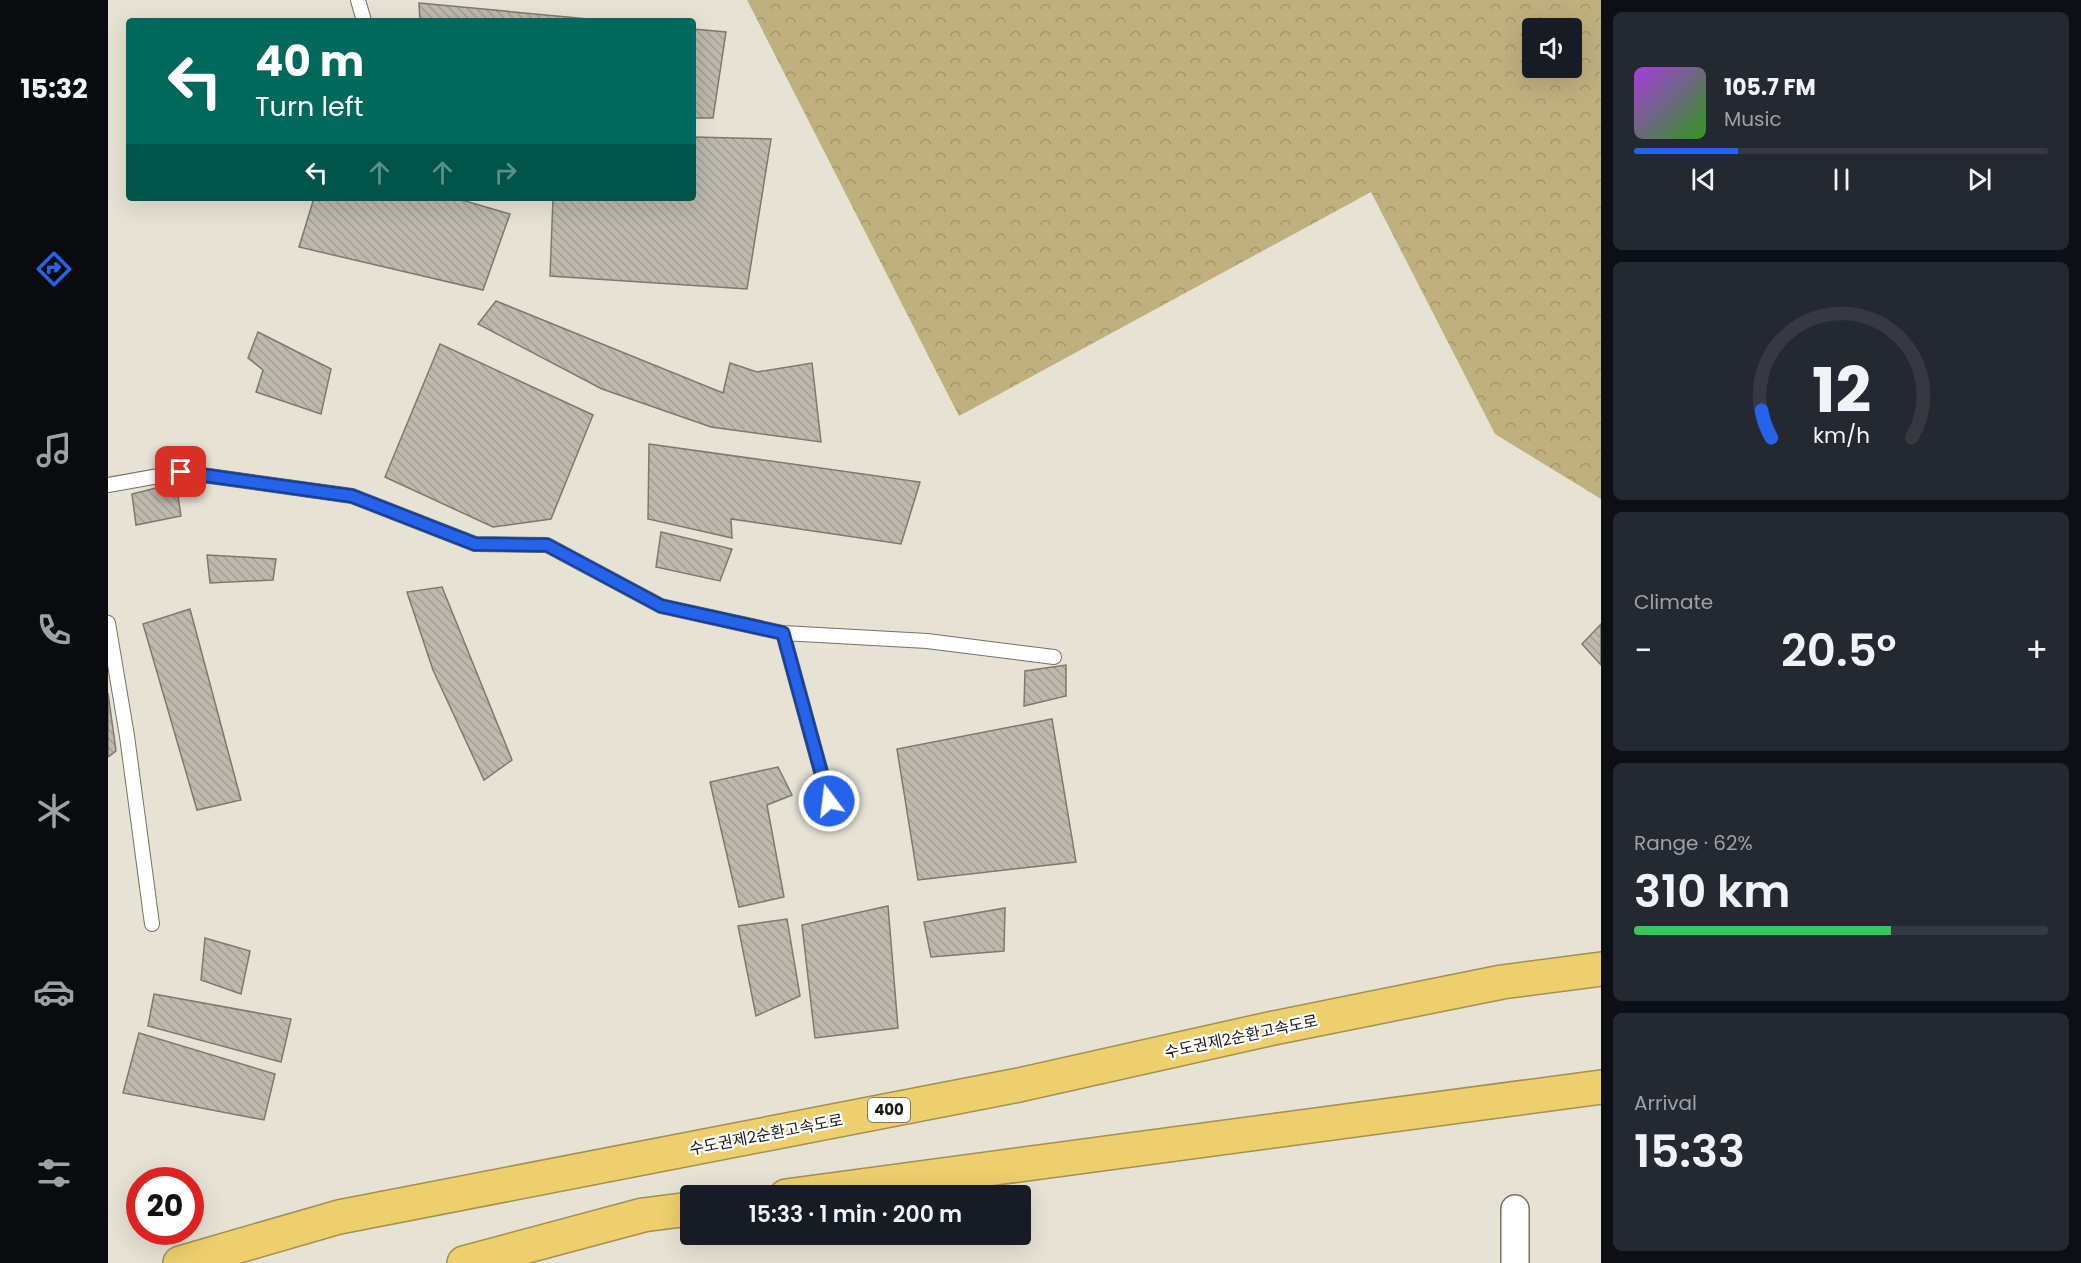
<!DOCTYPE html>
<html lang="en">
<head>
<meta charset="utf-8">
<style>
	:root { --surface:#171b24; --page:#242831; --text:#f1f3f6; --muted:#9ea1a6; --line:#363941; --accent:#2563eb }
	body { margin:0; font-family:Poppins,"Noto Sans KR",sans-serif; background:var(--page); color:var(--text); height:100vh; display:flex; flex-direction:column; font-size:22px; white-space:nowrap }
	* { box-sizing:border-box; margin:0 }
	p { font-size:20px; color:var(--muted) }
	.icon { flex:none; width:33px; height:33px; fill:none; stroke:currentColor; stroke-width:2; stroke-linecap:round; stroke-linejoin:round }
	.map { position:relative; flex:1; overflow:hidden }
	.panel { display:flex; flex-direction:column; gap:12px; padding:12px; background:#0d0f14; width:480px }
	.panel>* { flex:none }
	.top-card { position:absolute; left:18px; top:18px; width:570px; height:183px; border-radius:6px; box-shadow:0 6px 24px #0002; background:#00695c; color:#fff; overflow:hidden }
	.tools { position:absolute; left:1414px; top:18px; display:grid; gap:12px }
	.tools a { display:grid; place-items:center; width:60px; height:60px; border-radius:6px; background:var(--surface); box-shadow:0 6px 24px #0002; font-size:30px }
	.speed { position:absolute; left:18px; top:1167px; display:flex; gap:12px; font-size:30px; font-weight:700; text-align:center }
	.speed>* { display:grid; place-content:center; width:78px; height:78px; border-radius:50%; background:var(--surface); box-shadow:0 6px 24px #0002; line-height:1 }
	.speed .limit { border:9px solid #d22; background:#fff; color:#111 }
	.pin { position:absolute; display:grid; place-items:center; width:51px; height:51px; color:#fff; margin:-26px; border-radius:12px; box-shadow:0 3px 9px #0006 }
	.me { position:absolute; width:66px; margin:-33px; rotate:345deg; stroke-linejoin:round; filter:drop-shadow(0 0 4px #0008) }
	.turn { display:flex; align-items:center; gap:21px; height:126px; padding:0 30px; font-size:27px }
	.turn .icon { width:78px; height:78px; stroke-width:2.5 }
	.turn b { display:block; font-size:42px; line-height:51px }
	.lanes { display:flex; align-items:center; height:57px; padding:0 30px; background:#0003; justify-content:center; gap:30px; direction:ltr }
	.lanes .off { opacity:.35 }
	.big { font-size:45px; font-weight:600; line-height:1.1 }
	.panel .card { flex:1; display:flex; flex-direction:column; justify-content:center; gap:9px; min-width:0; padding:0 21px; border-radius:9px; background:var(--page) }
	.panel .dial { align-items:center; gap:0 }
	.dial svg { height:156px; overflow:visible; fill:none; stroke:var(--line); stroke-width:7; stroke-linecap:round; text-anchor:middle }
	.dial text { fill:var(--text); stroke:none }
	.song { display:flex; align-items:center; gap:18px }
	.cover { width:72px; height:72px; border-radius:9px; background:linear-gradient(135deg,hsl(280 70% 55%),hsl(110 70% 35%)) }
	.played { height:6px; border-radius:3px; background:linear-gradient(90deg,var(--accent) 25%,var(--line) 25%) }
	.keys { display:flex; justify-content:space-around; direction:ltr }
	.heat { display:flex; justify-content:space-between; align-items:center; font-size:33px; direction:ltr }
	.charge { height:9px; border-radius:4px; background:linear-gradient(90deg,#34c759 62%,var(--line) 0) }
	.trip { position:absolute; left:572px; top:1185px; width:351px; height:60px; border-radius:6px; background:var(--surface); box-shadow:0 6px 24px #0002; font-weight:600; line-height:60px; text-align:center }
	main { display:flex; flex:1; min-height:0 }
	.tabs { display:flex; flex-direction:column; width:108px; justify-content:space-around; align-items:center; background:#090b0e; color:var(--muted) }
	.tabs .icon { width:42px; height:42px }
	.tabs .active { color:var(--accent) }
	.tabs b { font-size:27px; color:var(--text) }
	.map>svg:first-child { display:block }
	.forest { fill:url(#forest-crowns); fill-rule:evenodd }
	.building { fill:url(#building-back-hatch); stroke:#7d796d; stroke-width:1.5 }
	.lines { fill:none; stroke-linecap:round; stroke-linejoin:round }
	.service-casing { stroke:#747164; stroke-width:16 }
	.minor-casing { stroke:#747164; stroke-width:30 }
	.motorway-casing { stroke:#a4904f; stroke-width:36 }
	.service { stroke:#fff; stroke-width:14 }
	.minor { stroke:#fff; stroke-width:27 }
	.motorway { stroke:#edcf6e; stroke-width:33 }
	.route-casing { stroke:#184099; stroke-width:15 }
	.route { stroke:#2563eb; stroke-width:10 }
	.labels { text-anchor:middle; stroke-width:4.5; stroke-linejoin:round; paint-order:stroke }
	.shield { fill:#fff; stroke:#605f5c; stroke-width:1.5 }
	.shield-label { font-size:15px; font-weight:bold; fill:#1c1a16 }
	.street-label { font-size:16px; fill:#1c1a16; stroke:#fff }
</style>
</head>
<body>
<main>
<nav class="tabs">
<b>15:32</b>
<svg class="icon active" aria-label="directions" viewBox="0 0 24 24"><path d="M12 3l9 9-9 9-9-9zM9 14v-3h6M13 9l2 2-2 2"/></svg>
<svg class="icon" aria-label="music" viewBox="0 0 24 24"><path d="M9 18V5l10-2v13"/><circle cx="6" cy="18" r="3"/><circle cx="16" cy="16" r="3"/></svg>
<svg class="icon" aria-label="phone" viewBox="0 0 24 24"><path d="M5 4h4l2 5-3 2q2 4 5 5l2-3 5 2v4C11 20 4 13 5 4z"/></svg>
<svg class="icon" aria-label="climate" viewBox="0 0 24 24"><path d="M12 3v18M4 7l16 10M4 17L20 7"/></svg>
<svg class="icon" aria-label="car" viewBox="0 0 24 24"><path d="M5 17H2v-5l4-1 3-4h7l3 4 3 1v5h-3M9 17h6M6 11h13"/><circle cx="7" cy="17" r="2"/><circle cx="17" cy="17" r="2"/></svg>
<svg class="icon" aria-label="filters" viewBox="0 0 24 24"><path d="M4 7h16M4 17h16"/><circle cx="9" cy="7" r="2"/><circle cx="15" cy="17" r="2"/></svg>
</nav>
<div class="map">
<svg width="1493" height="1263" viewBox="0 0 1493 1263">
	<defs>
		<pattern id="forest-crowns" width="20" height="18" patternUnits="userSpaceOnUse" patternTransform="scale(1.5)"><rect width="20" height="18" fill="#c0b07e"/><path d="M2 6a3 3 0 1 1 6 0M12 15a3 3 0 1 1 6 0" fill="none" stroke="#a4976c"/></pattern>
		<pattern id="building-back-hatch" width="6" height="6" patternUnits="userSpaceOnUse" patternTransform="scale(1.5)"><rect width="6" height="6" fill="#bdb9ac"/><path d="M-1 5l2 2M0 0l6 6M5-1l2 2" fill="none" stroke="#a29e93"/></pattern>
	</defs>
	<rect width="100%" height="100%" fill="#e6e2d4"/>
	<path class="forest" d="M639,0H1493V499L1387,434L1263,192L851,416ZM1425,28H1464V68H1425Z"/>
	<path class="building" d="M311,3L502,21H312Z
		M585,29L618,32L605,118H585Z
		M585,137L663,139L639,289L442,276L445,198H585Z
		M206,198H347L402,214L375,290L191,247Z
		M388,301L615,393L622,363L649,372L704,363L713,442L603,427L494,389L370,324Z
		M150,332L223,369L213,414L148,392L155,370L140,358Z
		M332,344L485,415L443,519L385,527L277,477Z
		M541,444L812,482L793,544L623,519L624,538L540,519Z
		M68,483L73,516L28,525L24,494Z
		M553,532L624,549L612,581L548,567Z
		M99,555L168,559L165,580L102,583Z
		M334,587L404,760L376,780L325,670L299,592Z
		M82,609L133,800L89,810L35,624Z
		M1493,624V665L1474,644Z
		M958,665V696L916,706L917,671Z
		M0,693L8,751L0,757Z
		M944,719L968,862L810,880L789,749Z
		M670,767L684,795L659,805L676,897L631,907L602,782Z
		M780,906L790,1028L707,1038L694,925Z
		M897,908L896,951L823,957L816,922Z
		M679,919L692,996L648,1016L630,926Z
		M97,938L142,951L133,994L93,980Z
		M46,994L183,1019L173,1062L40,1026Z
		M31,1033L167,1074L156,1120L15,1093Z"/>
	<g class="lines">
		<g class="service-casing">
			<path id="service" d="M250,0L256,21
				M0,485L73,472L244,496L367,544L439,545L553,606L675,633L721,801
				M0,623L19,736L44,924
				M675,633L819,641L946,657"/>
		</g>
		<g class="minor-casing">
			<path id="minor" d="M1407,1263V1209"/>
		</g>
		<g class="motorway-casing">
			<path id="motorway" d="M678,1196L1493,1087
				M72,1263L231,1217L911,1085L1161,1029L1394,982L1493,969
				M356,1263L535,1215L582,1209"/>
		</g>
		<use href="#service" class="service"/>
		<use href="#minor" class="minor"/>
		<use href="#motorway" class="motorway"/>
	</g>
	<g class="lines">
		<g class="route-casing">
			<path id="route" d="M73,472L244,496L367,544L439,545L553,606L675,633L721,801"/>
		</g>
		<use href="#route" class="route"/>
	</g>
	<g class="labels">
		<rect class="shield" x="760" y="1098" width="42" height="24" rx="4.5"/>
		<g class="shield-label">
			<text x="781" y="1115">400</text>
		</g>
		<g class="street-label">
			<text transform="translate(1133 1036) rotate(-12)" y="6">수도권제2순환고속도로</text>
			<text transform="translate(658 1134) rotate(-11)" y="6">수도권제2순환고속도로</text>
		</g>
	</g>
</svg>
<div class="tools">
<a><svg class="icon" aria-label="sound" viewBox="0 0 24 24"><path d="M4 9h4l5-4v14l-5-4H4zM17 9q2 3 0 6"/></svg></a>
</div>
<div class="speed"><div class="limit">20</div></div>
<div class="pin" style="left:73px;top:472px;background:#d93025"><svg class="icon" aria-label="arrive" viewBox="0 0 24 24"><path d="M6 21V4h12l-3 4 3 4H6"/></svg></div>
<svg class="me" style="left:721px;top:801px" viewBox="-20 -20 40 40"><circle r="17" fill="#2563eb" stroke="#fff" stroke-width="3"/><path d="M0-11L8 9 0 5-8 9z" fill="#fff"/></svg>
<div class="trip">15:33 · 1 min · 200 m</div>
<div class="top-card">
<div class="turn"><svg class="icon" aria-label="left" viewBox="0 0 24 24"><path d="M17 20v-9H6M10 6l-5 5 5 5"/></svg><div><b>40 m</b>Turn left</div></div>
<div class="lanes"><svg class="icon" aria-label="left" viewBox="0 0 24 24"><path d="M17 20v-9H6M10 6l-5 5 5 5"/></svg><svg class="icon off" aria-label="ahead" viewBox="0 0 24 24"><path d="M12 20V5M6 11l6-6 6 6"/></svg><svg class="icon off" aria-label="ahead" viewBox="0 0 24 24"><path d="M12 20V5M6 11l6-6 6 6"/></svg><svg class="icon off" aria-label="right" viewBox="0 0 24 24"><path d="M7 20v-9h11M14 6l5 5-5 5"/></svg></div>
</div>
</div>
<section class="panel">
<div class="card">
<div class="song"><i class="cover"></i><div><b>105.7 FM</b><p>Music</p></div></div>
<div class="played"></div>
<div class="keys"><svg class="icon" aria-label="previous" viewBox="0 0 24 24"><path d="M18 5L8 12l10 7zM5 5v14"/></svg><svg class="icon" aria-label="pause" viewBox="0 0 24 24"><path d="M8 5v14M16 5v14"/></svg><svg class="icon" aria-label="next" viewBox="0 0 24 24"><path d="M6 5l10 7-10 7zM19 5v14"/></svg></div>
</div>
<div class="card dial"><svg viewBox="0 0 100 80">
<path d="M14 69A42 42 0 1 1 86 69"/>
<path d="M14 69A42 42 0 0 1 9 55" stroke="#2563eb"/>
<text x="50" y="56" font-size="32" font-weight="700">12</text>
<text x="50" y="72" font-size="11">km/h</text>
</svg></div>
<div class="card"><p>Climate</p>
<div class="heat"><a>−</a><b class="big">20.5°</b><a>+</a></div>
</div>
<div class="card"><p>Range · 62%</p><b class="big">310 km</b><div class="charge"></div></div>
<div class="card"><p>Arrival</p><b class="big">15:33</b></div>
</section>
</main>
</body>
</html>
